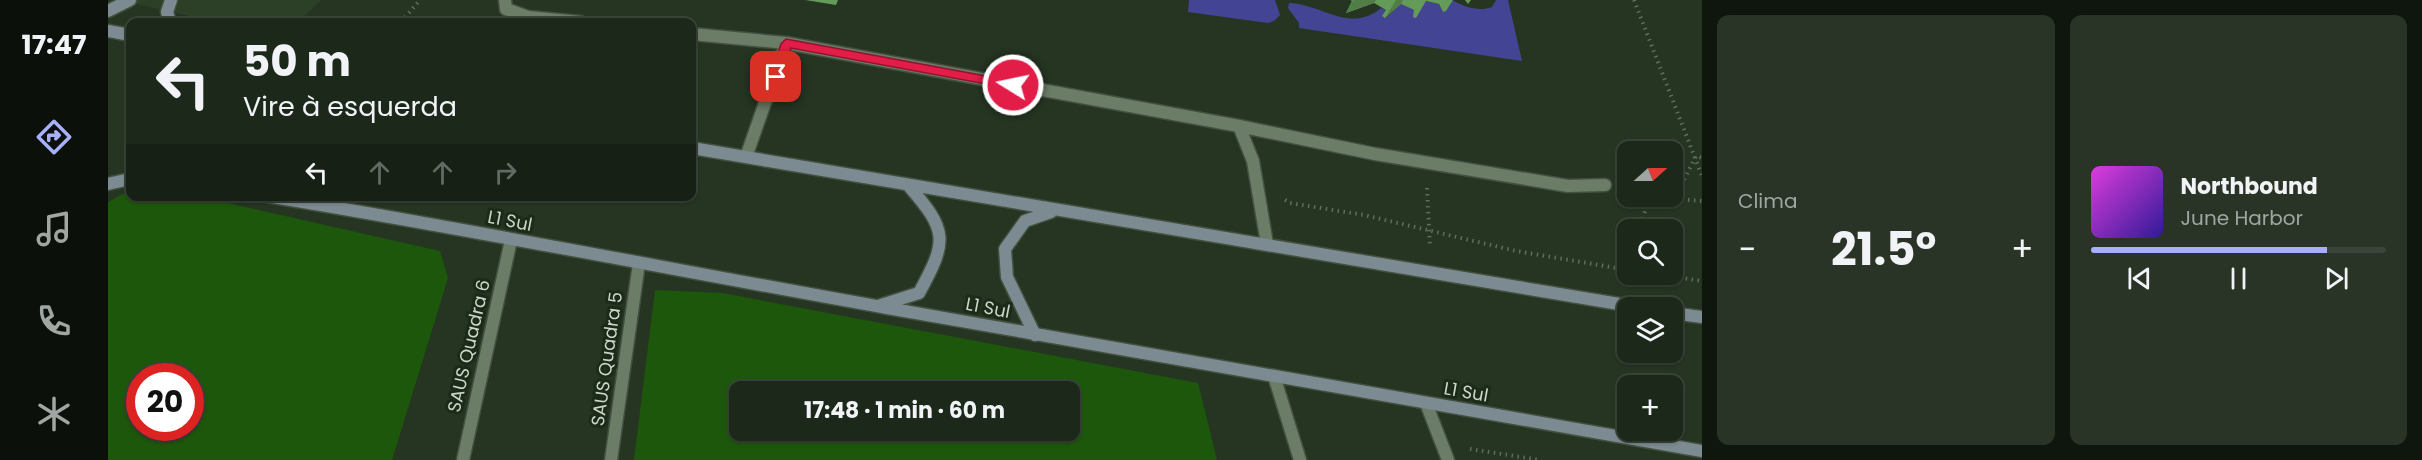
<!DOCTYPE html>
<html lang="pt">
<head>
<meta charset="utf-8">
<style>
	:root { --surface:#1c281a; --page:#293427; --text:#f1f3f6; --muted:#a0a6a2; --line:#3a4439; --accent:#a8b0fc }
	body { margin:0; font-family:Poppins,sans-serif; background:var(--page); color:var(--text); height:100vh; display:flex; flex-direction:column; font-size:22px; white-space:nowrap }
	* { box-sizing:border-box; margin:0 }
	p { font-size:20px; color:var(--muted) }
	.icon { flex:none; width:33px; height:33px; fill:none; stroke:currentColor; stroke-width:2; stroke-linecap:round; stroke-linejoin:round }
	.map { position:relative; flex:1; overflow:hidden }
	.side { display:flex; flex-direction:column; gap:15px; padding:15px; background:#0f160e; width:720px }
	.side>* { flex:none }
	.hud { position:absolute; left:18px; top:18px; width:570px; height:183px; border-radius:12px; box-shadow:0 2px 4px #0004,0 0 0 2px var(--line); background:#1c281a; color:var(--text); overflow:hidden }
	.needle { width:39px; rotate:69deg }
	.controls { position:absolute; left:1509px; top:141px; display:grid; gap:12px }
	.controls a { display:grid; place-items:center; width:66px; height:66px; border-radius:12px; background:var(--surface); box-shadow:0 2px 4px #0004,0 0 0 2px var(--line); font-size:30px }
	.speed { position:absolute; left:18px; top:363px; display:flex; gap:12px; font-size:30px; font-weight:700; text-align:center }
	.speed>* { display:grid; place-content:center; width:78px; height:78px; border-radius:50%; background:var(--surface); box-shadow:0 2px 4px #0004,0 0 0 2px var(--line); line-height:1 }
	.speed .limit { border:9px solid #d22; background:#fff; color:#111 }
	.pin { position:absolute; display:grid; place-items:center; width:51px; height:51px; color:#fff; margin:-26px; border-radius:12px; box-shadow:0 3px 9px #0006 }
	.me { position:absolute; width:66px; margin:-33px; rotate:280deg; stroke-linejoin:round; filter:drop-shadow(0 0 4px #0008) }
	.turn { display:flex; align-items:center; gap:21px; height:126px; padding:0 18px; font-size:27px }
	.turn .icon { width:78px; height:78px; stroke-width:2.5 }
	.turn b { display:block; font-size:42px; line-height:51px }
	.lanes { display:flex; align-items:center; height:57px; padding:0 18px; background:#0003; justify-content:center; gap:30px; direction:ltr }
	.lanes .off { opacity:.35 }
	.big { font-size:45px; font-weight:700; line-height:1.1 }
	.side .tile { flex:1; display:flex; flex-direction:column; justify-content:center; gap:9px; min-width:0; padding:0 21px; border-radius:12px; background:var(--page) }
	.song { display:flex; align-items:center; gap:18px }
	.cover { width:72px; height:72px; border-radius:9px; background:linear-gradient(135deg,hsl(300 70% 55%),hsl(250 70% 35%)) }
	.played { height:6px; border-radius:3px; background:linear-gradient(90deg,var(--accent) 80%,var(--line) 80%) }
	.keys { display:flex; justify-content:space-around; direction:ltr }
	.heat { display:flex; justify-content:space-between; align-items:center; font-size:33px; direction:ltr }
	.side .tiles { flex:1; display:grid; gap:15px; grid-template-columns:repeat(2,1fr) }
	.trip { position:absolute; left:621px; top:381px; width:351px; height:60px; border-radius:12px; background:var(--surface); box-shadow:0 2px 4px #0004,0 0 0 2px var(--line); font-weight:700; line-height:60px; text-align:center }
	main { display:flex; flex:1; min-height:0 }
	.tabs { display:flex; flex-direction:column; width:108px; justify-content:space-around; align-items:center; background:#0b100a; color:var(--muted) }
	.tabs .icon { width:42px; height:42px }
	.tabs .active { color:var(--accent) }
	.tabs b { font-size:27px; color:var(--text) }
	.map>svg:first-child { display:block }
	.built { fill:#2c4027 }
	.green { fill:#1d570b; fill-rule:evenodd }
	.water { fill:#434594 }
	.lines { fill:none; stroke-linecap:round; stroke-linejoin:round }
	.lane-casing { stroke:#435040; stroke-width:15 }
	.secondary-casing { stroke:#435040; stroke-width:15 }
	.path { stroke:#5f6d5d; stroke-width:4; stroke-dasharray:1.5 4.5; stroke-linecap:butt }
	.lane { stroke:#6b7d67; stroke-width:12 }
	.secondary { stroke:#7c8b91; stroke-width:12 }
	.wall { fill:#649b58 }
	.shaded-wall { fill:#517e47 }
	.route { fill:#e11d48; stroke:#92132f; stroke-width:1.5 }
	.labels { text-anchor:middle; stroke-width:6; stroke-linejoin:round; paint-order:stroke }
	.street-label { font-size:18px; fill:#ccd6ca; stroke:#1c2b18 }
</style>
</head>
<body>
<main>
<nav class="tabs">
<b>17:47</b>
<svg class="icon active" aria-label="directions" viewBox="0 0 24 24"><path d="M12 3l9 9-9 9-9-9zM9 14v-3h6M13 9l2 2-2 2"/></svg>
<svg class="icon" aria-label="music" viewBox="0 0 24 24"><path d="M9 18V5l10-2v13"/><circle cx="6" cy="18" r="3"/><circle cx="16" cy="16" r="3"/></svg>
<svg class="icon" aria-label="phone" viewBox="0 0 24 24"><path d="M5 4h4l2 5-3 2q2 4 5 5l2-3 5 2v4C11 20 4 13 5 4z"/></svg>
<svg class="icon" aria-label="climate" viewBox="0 0 24 24"><path d="M12 3v18M4 7l16 10M4 17L20 7"/></svg>
</nav>
<div class="map">
<svg width="1594" height="460" viewBox="0 0 1594 460">
	<rect width="100%" height="100%" fill="#253522"/>
	<path class="built" d="M12,0H213L190,22H108Z"/>
	<path class="green" d="M22,190V196L93,197L332,251L340,278L284,460H0V202ZM32,376H82V428H32Z
		M547,290L615,293L1090,383L1109,460H526ZM632,392H962V430H632Z"/>
	<path class="water" d="M1081,0H1167L1172,15L1166,21L1160,23L1080,12Z
		M1344,0C1357,7 1370,12 1384,7L1388,0H1400L1414,61L1191,28V23L1180,8L1181,3C1214,4 1242,34 1273,8L1278,10V18L1293,4L1306,10L1317,1L1331,4L1335,12Z"/>
	<g class="lines">
		<g class="lane-casing">
			<path id="lane" d="M397,0L398,9L420,17L472,22
				M584,34L678,43L1131,126L1267,154L1460,186L1497,185
				M1131,126L1145,161L1159,244
				M638,157L678,43
				M1166,376L1192,460
				M1318,403L1340,460
				M355,460L403,240
				M503,460L531,263"/>
		</g>
		<g class="secondary-casing">
			<path id="secondary" d="M0,11L22,0
				M62,22L59,12L63,0
				M0,31L22,35
				M584,148C901,203 1218,254 1535,308
				M0,184L22,179
				M159,196C366,230 572,271 779,308C1050,357 1322,404 1594,451
				M773,305L811,293C840,240 840,231 800,185
				M1564,313L1594,317
				M927,335L899,277L897,249L917,221L943,212"/>
		</g>
		<path class="path" d="M1526,0L1594,176
			M293,22L312,0
			M1319,188L1322,247
			M1564,192L1573,186L1588,156L1594,158
			M1556,198L1594,201
			M1177,200L1182,203L1256,215L1408,251L1520,270
			M1514,204H1525L1557,196
			M1531,230L1540,202
			M1548,274L1594,281
			M1362,449L1432,460"/>
		<use href="#lane" class="lane"/>
		<use href="#secondary" class="secondary"/>
	</g>
	<path class="wall" d="M697,0H730L728,5Z
		M1242,0H1345L1338,11L1335,12L1331,4L1318,1L1308,18L1305,17L1306,10L1293,4L1277,18L1274,16L1278,10L1266,3L1238,13L1244,1Z
		M1357,0H1363L1360,4Z"/>
	<path class="shaded-wall" d="M1245,0H1268L1266,3L1238,13Z
		M1288,0H1295L1293,4L1277,18Z"/>
	<path class="route" d="M678,39L905,81L911,85L905,89L683,48L672,80H663L662,77L673,44Z"/>
	<g class="labels">
		<g class="street-label">
			<text transform="translate(402 221) rotate(11)" y="6">L1 Sul</text>
			<text transform="translate(880 308) rotate(11)" y="6">L1 Sul</text>
			<text transform="translate(361 346) rotate(-77)" y="6">SAUS Quadra 6</text>
			<text transform="translate(499 359) rotate(-82)" y="6">SAUS Quadra 5</text>
			<text transform="translate(1358 392) rotate(10)" y="6">L1 Sul</text>
		</g>
	</g>
</svg>
<div class="controls">
<a><svg class="needle" viewBox="-14 -14 28 28"><path d="M0-13l5 13h-10z" fill="#e53935"/><path d="M0 13l5-13h-10z" fill="#a0a6a2"/></svg></a>
<a><svg class="icon" aria-label="search" viewBox="0 0 24 24"><circle cx="10" cy="10" r="6"/><path d="M15 15l6 6"/></svg></a>
<a><svg class="icon" aria-label="layers" viewBox="0 0 24 24"><path d="M12 4l9 5-9 5-9-5zM3 14l9 5 9-5"/></svg></a>
<a>+</a>
</div>
<div class="speed"><div class="limit">20</div></div>
<div class="pin" style="left:668px;top:77px;background:#d93025"><svg class="icon" aria-label="arrive" viewBox="0 0 24 24"><path d="M6 21V4h12l-3 4 3 4H6"/></svg></div>
<svg class="me" style="left:905px;top:85px" viewBox="-20 -20 40 40"><circle r="17" fill="#e11d48" stroke="#fff" stroke-width="3"/><path d="M0-11L8 9 0 5-8 9z" fill="#fff"/></svg>
<div class="trip">17:48 · 1 min · 60 m</div>
<div class="hud">
<div class="turn"><svg class="icon" aria-label="left" viewBox="0 0 24 24"><path d="M17 20v-9H6M10 6l-5 5 5 5"/></svg><div><b>50 m</b>Vire à esquerda</div></div>
<div class="lanes"><svg class="icon" aria-label="left" viewBox="0 0 24 24"><path d="M17 20v-9H6M10 6l-5 5 5 5"/></svg><svg class="icon off" aria-label="ahead" viewBox="0 0 24 24"><path d="M12 20V5M6 11l6-6 6 6"/></svg><svg class="icon off" aria-label="ahead" viewBox="0 0 24 24"><path d="M12 20V5M6 11l6-6 6 6"/></svg><svg class="icon off" aria-label="right" viewBox="0 0 24 24"><path d="M7 20v-9h11M14 6l5 5-5 5"/></svg></div>
</div>
</div>
<section class="side">
<div class="tiles">
<div class="tile"><p>Clima</p>
<div class="heat"><a>−</a><b class="big">21.5°</b><a>+</a></div>
</div>
<div class="tile">
<div class="song"><i class="cover"></i><div><b>Northbound</b><p>June Harbor</p></div></div>
<div class="played"></div>
<div class="keys"><svg class="icon" aria-label="previous" viewBox="0 0 24 24"><path d="M18 5L8 12l10 7zM5 5v14"/></svg><svg class="icon" aria-label="pause" viewBox="0 0 24 24"><path d="M8 5v14M16 5v14"/></svg><svg class="icon" aria-label="next" viewBox="0 0 24 24"><path d="M6 5l10 7-10 7zM19 5v14"/></svg></div>
</div>
</div>
</section>
</main>
</body>
</html>
